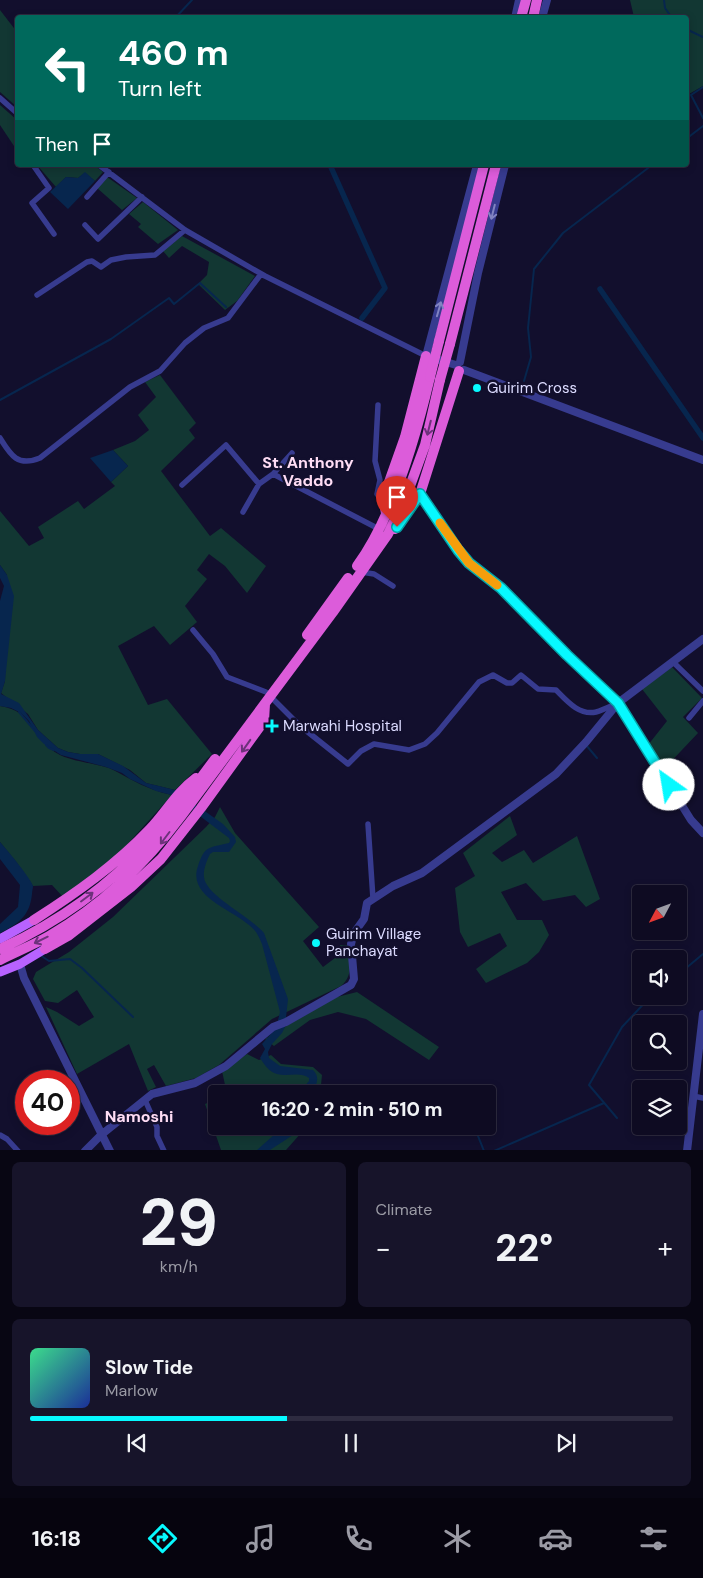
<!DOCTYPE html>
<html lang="en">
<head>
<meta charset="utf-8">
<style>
	:root { --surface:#0e0b22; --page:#17142a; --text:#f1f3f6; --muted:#9b9ba5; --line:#2e2b40; --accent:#07f9ff }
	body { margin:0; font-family:"DM Sans",sans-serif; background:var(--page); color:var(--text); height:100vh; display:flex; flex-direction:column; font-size:19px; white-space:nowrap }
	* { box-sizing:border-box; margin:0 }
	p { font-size:16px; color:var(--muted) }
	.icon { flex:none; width:28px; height:28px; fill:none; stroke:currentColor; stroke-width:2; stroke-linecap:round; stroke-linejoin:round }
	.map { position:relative; height:1150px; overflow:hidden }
	.panel { display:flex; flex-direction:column; gap:12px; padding:12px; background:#080613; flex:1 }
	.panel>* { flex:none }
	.guide { position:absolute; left:15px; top:15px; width:674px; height:152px; border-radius:5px; box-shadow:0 2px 8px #0003,0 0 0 1px var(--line); background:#00695c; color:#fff; overflow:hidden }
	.needle { width:32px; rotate:229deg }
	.controls { position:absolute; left:632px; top:885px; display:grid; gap:10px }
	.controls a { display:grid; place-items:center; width:55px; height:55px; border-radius:5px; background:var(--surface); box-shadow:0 2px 8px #0003,0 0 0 1px var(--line); font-size:25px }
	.speed { position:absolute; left:15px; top:1070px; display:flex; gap:10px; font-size:25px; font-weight:700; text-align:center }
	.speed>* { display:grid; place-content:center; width:65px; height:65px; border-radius:50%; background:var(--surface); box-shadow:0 2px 8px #0003,0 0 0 1px var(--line); line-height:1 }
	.speed .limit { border:8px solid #d22; background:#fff; color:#111 }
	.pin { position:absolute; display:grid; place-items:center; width:42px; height:42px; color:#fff; margin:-51px -21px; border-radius:50% 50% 50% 0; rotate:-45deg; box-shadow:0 0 5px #0007 }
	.pin .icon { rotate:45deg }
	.me { position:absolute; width:55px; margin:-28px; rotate:328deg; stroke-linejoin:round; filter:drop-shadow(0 0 4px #0008) }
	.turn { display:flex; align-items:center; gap:18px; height:105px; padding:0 20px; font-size:22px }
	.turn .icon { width:65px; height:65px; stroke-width:2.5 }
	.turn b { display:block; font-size:35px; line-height:42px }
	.then { display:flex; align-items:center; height:48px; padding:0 20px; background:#0003; gap:10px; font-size:19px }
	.big { font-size:38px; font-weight:800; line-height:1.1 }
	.panel .tile { flex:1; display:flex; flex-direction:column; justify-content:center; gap:8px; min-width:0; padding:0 18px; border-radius:8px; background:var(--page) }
	.panel .dial { align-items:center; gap:0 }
	.dial b { font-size:65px; line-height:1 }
	.song { display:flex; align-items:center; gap:15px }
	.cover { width:60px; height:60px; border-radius:8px; background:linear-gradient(135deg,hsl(150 70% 55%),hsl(230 70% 35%)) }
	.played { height:5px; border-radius:2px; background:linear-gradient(90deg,var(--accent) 40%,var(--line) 40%) }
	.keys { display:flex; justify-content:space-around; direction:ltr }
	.heat { display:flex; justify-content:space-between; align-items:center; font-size:28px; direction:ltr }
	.panel .tiles { flex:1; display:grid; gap:12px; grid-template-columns:1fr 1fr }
	.tile:last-child { grid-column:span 2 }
	.trip { position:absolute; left:208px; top:1085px; width:288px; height:50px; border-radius:5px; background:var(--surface); box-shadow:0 2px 8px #0003,0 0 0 1px var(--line); font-weight:800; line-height:50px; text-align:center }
	.dock { display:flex; height:80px; justify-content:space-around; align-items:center; background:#06040e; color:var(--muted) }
	.dock .icon { width:35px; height:35px }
	.dock .current { color:var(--accent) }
	.dock b { font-size:22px; color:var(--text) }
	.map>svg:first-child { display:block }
	.green { fill:#123733 }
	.water { fill:#07264e }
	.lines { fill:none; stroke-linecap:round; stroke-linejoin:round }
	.stream { stroke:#07264e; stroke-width:2 }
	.canal { stroke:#07264e; stroke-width:5.5 }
	.minor { stroke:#373b8f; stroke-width:5.5 }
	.tertiary { stroke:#373b8f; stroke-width:8 }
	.primary { stroke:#b862ff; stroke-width:9 }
	.trunk { stroke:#dc5cda; stroke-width:10 }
	.trunk-bridge { stroke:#dc5cda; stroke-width:10 }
	.oneway { stroke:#8183c1 }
	.oneway2 { stroke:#6d327b }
	.route-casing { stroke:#05a2a6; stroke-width:12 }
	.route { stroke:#07f9ff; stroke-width:9 }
	.slow { stroke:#f59e0b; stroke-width:9 }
	.poi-dot { fill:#07f9ff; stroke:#120f2d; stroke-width:2 }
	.labels { text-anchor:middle; stroke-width:5; stroke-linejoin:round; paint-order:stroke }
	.poi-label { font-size:15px; fill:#dcdbff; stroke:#120f2d; text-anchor:start }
	.neighbourhood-label { font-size:16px; font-weight:bold; fill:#ffddf5; stroke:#120f2d }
</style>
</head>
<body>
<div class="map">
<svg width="703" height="1151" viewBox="0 0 703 1151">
	<rect width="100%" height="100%" fill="#120f2d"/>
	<path class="green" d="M630,0H703V86L689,94L686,90V18L634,17Z
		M0,10L17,32V107L0,92Z
		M0,105L17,120L16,149L0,125Z
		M37,165H94L103,172L95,181L85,173L78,178L66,177L56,187Z
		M107,177L137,198L122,210L97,188Z
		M143,202L178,230L158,244L138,227L141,224L129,214Z
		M182,236L255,276L237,301L225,310L198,284L207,275L209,262L182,246L169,258L163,251Z
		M160,375L196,423L189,430L195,438L161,471L210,536L221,528L266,566L247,593L225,566L209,554L197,570L207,579L185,606L197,622L170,645L154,626L118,646L148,705L167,699L212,754L175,790L146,783L130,770L98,754H80L68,752L58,748L38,730L28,714L1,693L5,681L7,575L0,565V511L29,546L44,538L38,527L78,501L84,509L115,486L111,482L128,466L113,450L135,441L149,430L138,415L156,397L145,382Z
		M672,667L702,698L683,717L698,733L664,769L648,745L667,721L642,689Z
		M0,706C35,711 31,740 60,755C75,762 93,763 109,768C118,772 124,776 132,780C145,787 158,792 172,795L114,859L63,897L52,885L33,886L17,863L0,842Z
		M220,807L235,833L319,927L303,941L323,967L339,955L340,945H348C350,960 354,975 341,986L272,1019L219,1065L196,1078L166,1086L154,1065L147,1069L156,1087L148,1091L129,1044L77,1074L46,1007L57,1012L79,1026L94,1017L77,990L58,1003L45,1001L33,979L36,972L69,952L113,917L206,827L215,817Z
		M510,816L517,835L492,853L502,862L524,850L533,863L577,836L600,899L586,907L575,895L543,901L526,883L501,892L517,920H542L549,935L539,952L527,963L486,983L476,969L507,946L500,933L468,947L460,932L455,888L475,876L463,853Z
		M357,992L439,1047L429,1060L366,1019L338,1012L310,1020L274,1046L265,1039L333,998Z
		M247,1054L259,1060L271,1055L281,1064L313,1067L322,1075L321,1085L318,1094H227L222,1071Z
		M216,1099V1126H304L302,1132L286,1150H221L205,1104Z"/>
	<path class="water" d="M85,172L95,181L68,209L50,192L66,177L78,178Z
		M113,450L128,466L111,482L90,458Z
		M0,565L7,575L14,596L5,681L1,694L19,703L38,730L58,748L68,752L80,754H98L123,766L146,783L175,790L223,824L235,837L236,842L229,852H213L210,854C207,860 203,870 204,877C205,895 251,917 264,933L288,999L285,1027L282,1033L272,1044L268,1052L269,1058L280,1066L313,1070C321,1078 316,1086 311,1094H298L309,1081V1078C300,1071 288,1077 277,1074C269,1072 264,1064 260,1058L265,1049L262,1044L276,1028L280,1012L262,944C259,937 256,930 249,925C231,909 187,896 198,866C205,845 209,848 229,843L230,841L229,838L172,795L156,791L130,779L122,773L106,767L61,755L44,744L37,737L29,721L21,713L11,708L0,706V601L4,586L0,578Z
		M0,842C7,850 30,877 33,886C33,888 32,891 32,894C30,915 19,924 0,933V924L18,907L20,885L0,859Z
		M284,1126H297L296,1132L293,1135L270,1150H257Z"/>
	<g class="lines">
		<path class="stream" d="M664,0L665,8L672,18
			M175,18L192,0
			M686,29L703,37
			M703,87L691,95L703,118
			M686,139L703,126
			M524,381L531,357L528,328L534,269L563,233L652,165
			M0,400L111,339L169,298L174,304L200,283L226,307
			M19,712L35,731
			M46,745L49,748L54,750
			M586,745L597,758
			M153,786L165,789
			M40,955L49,961L70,959L82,968L133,1017
			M679,974L703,954
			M617,1118L589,1085L622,1027L651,996
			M474,1126L484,1151
			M494,1151L604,1103"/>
		<path class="canal" d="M330,165L385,288L362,318
			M600,289L703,438"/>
		<path class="minor" d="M0,98L18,114
			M33,165L49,188L32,203L54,234
			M99,165L185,230L265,276L426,356
			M87,197L109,172
			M85,225L98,239L142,197
			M37,295L87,262L92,261L101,267L111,260L126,257L155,255L185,230
			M378,405L375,461L380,480L377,494L382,500
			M0,438C11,456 18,467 40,458L130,387L160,371L185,343L204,328L228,318L261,274
			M292,453L273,474L379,529
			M182,485L226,445L259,484
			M243,512L259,484L273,474
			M361,572L374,574L393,586
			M193,630L213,654L227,677L266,692
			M673,662L703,691
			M270,696L299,725L348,764L361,751L374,744L409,750L425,744L437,733L479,682L493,675L507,683H512L521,675L538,689L556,690C566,700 579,716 596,712C603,710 611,706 618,703L567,655L501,588L469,563L458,550L420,494
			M689,718L703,701
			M368,824L373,899
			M693,1096L703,1098
			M145,1100L157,1127V1136L164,1151
			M0,1135L7,1139L18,1151"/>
		<path class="tertiary" d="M515,18L519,0
			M542,18L547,0
			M460,362L478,273L505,165
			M456,365L426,356L477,165
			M464,370L703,460
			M618,703L691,820L703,833
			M20,964L24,978L110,1151
			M85,1151L101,1135L152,1094L195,1083L226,1066L273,1027L286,1022L351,985L354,979L351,944L354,933L364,919L367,903L393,886L422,873L556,774L586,742L618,703L703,639
			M687,1151L703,1014"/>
		<path class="primary" d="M0,939L34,920
			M0,972L20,964L45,949"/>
		<path class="trunk" d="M521,18L526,0
			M533,18L537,0
			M439,341L484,165
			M450,344L496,165
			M386,513L383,499L405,437L426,356
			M395,529L420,494L459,371
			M357,566C393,517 416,436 430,377
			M307,635L348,578
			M34,920C76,893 116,865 150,829C166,812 177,792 196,778
			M0,949C57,923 109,886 151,840C174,815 194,787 215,759
			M45,949L68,936L131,887L161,859L201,808L264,721L265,704
			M0,960C16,952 33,945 49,936C101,906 146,863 182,815L333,612L388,534L406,497L425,445L440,380"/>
		<path class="trunk-bridge" d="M430,377L439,341
			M440,380L450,344"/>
	</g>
	<defs><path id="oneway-shaft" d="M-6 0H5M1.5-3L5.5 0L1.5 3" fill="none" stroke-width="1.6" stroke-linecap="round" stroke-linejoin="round" transform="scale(1.25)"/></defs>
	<g class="oneway">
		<use href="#oneway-shaft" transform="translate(493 212) rotate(104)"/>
		<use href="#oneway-shaft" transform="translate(439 309) rotate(-74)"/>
	</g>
	<g class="oneway2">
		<use href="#oneway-shaft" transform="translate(429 428) rotate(104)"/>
		<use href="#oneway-shaft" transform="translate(246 746) rotate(125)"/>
		<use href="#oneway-shaft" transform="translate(165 838) rotate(127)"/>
		<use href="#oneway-shaft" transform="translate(87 897) rotate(-37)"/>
		<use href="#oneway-shaft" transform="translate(41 940) rotate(154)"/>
	</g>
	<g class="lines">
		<g class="route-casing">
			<path id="route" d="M397,527L420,494L458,550L469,563L501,588L567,655L618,703L669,785"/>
		</g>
		<use href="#route" class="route"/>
		<path class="slow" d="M440,523L469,563L497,585"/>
	</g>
	<g class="poi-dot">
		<circle cx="477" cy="388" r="5"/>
		<path d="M269.5 718.5h5v5h5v5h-5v5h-5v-5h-5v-5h5z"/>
		<circle cx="316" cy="943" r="5"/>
	</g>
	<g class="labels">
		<g class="poi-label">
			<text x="487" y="393">Guirim Cross</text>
			<text x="283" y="731">Marwahi Hospital</text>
			<text x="326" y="939">Guirim Village<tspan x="326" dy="17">Panchayat</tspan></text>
		</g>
		<g class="neighbourhood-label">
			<text x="308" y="468">St. Anthony<tspan x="308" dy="18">Vaddo</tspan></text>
			<text x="139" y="1122">Namoshi</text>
		</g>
	</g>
</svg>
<div class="controls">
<a><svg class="needle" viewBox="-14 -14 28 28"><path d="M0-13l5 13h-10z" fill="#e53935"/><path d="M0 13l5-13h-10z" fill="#9b9ba5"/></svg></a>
<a><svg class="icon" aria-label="sound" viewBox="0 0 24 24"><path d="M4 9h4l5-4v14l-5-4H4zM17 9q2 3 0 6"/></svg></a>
<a><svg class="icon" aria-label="search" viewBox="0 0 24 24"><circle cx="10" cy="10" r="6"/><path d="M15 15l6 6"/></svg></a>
<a><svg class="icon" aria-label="layers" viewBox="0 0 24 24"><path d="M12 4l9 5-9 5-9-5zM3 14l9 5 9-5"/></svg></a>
</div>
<div class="speed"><div class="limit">40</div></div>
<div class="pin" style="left:397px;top:527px;background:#d93025"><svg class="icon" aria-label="arrive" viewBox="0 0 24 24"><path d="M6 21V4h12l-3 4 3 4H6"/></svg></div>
<svg class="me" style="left:669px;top:785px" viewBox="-20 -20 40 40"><circle r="19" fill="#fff"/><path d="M0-13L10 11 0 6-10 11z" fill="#07f9ff"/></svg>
<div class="trip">16:20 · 2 min · 510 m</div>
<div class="guide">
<div class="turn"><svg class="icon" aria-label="left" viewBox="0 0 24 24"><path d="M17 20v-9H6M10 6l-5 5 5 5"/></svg><div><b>460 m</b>Turn left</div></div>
<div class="then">Then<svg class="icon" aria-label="arrive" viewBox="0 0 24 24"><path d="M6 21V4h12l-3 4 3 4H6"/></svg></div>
</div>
</div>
<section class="panel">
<div class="tiles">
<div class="tile dial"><b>29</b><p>km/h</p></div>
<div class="tile"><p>Climate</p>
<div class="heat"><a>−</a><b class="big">22°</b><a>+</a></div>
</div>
<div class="tile">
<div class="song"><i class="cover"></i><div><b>Slow Tide</b><p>Marlow</p></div></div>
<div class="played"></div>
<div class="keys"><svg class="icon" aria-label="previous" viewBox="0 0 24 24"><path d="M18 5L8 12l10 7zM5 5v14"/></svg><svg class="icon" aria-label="pause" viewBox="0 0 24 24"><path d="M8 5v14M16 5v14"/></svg><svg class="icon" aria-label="next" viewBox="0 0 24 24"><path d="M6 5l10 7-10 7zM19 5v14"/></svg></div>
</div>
</div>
</section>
<nav class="dock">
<b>16:18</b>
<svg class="icon current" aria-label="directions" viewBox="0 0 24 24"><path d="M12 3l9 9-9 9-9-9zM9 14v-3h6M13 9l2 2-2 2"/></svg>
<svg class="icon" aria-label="music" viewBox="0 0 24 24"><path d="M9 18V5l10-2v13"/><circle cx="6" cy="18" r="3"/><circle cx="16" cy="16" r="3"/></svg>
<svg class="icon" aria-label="phone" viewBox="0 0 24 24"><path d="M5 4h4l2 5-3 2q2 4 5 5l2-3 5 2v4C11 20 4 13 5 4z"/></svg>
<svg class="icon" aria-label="climate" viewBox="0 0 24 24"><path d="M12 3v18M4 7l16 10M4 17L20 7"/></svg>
<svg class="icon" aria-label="car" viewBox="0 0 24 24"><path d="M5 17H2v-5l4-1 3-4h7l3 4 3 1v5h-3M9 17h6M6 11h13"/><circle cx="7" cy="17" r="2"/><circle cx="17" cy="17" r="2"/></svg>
<svg class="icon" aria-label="filters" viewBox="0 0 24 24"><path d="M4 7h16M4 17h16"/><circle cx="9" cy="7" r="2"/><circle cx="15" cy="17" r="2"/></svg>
</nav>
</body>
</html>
